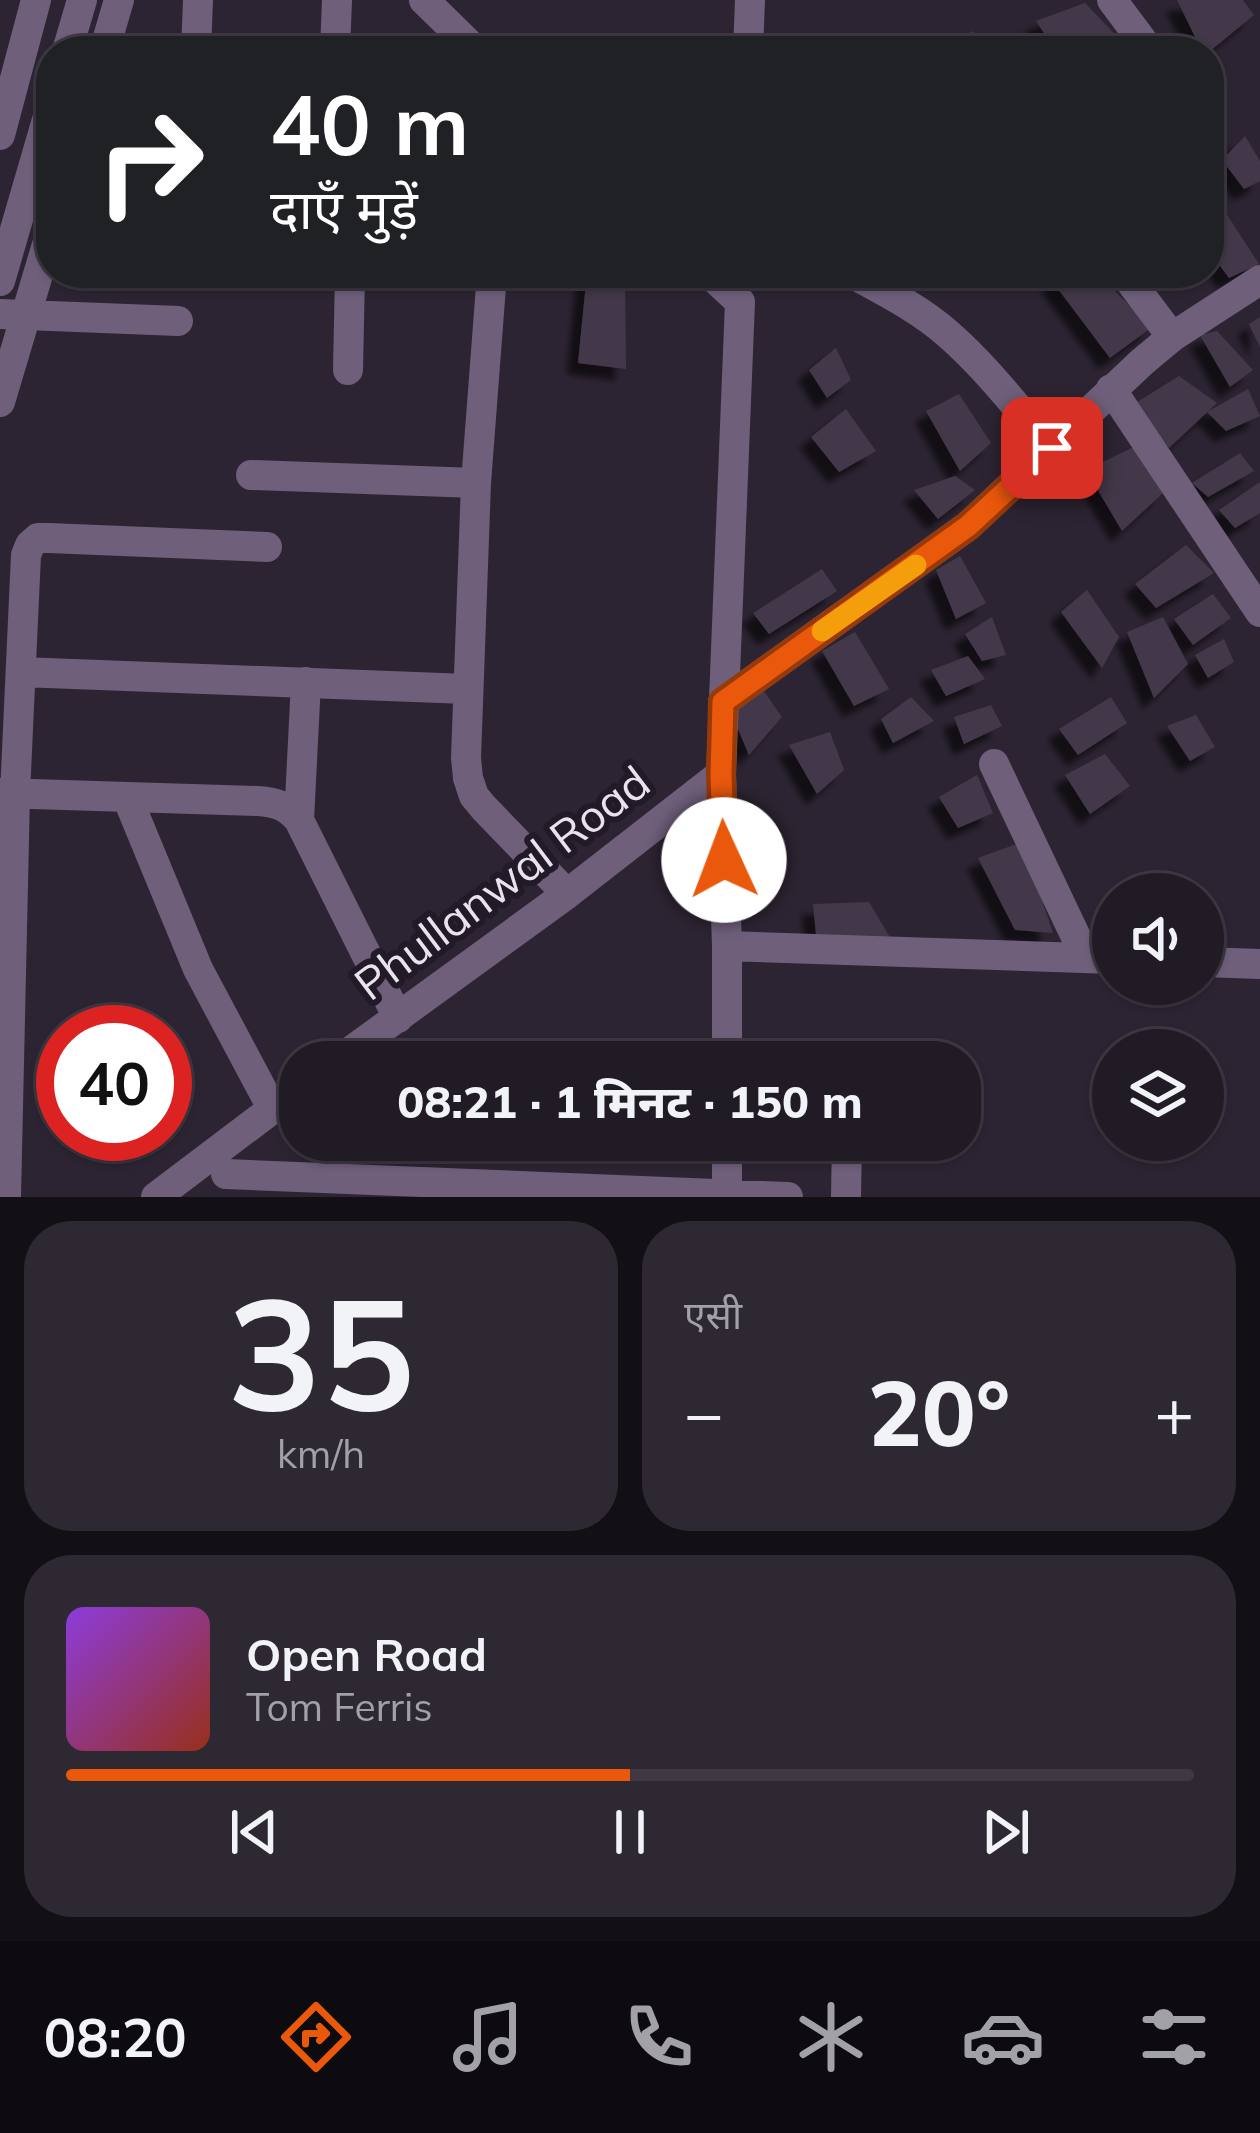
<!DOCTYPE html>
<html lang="hi">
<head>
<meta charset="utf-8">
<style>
	:root { --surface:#211b26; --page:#2d2832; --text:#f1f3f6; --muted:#a2a1a7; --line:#3e3943; --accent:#ea580c }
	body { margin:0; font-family:Mulish,"Noto Sans Devanagari",sans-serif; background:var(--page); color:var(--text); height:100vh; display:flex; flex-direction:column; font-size:45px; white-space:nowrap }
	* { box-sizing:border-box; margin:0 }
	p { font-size:39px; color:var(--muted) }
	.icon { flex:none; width:66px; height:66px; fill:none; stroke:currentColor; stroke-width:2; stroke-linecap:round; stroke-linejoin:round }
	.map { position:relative; height:1197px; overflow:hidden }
	.sheet { display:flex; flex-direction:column; gap:24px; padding:24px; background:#120f15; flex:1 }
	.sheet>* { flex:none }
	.top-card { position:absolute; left:36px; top:36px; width:1188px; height:252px; border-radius:48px; box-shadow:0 3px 9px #0004,0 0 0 3px var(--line); background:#202124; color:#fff; overflow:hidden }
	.buttons { position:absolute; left:1092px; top:873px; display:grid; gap:24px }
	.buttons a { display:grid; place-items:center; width:132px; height:132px; border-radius:50%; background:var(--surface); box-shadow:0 3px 9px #0004,0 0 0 3px var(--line); font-size:60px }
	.speed { position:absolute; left:36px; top:1005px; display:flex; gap:24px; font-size:60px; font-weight:700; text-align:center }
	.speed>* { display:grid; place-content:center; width:156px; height:156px; border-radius:50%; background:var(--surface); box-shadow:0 3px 9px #0004,0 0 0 3px var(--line); line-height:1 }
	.speed .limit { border:18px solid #d22; background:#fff; color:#111 }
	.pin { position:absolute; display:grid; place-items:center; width:102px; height:102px; color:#fff; margin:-51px; border-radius:24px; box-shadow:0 6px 18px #0006 }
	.me { position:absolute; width:132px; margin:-66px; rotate:358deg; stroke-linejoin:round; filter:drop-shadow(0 0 9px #0008) }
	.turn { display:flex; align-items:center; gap:42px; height:252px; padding:0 36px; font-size:54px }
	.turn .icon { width:156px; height:156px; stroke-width:2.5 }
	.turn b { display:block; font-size:84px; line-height:102px }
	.big { font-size:90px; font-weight:800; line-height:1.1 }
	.sheet .widget { flex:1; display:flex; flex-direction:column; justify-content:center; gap:18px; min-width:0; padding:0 42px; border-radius:48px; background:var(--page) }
	.sheet .dial { align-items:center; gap:0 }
	.dial b { font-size:156px; line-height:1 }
	.song { display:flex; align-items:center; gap:36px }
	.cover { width:144px; height:144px; border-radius:18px; background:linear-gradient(135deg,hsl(270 70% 55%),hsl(10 70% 35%)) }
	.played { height:12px; border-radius:6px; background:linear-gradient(90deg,var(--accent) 50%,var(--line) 50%) }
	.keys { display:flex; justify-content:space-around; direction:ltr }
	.heat { display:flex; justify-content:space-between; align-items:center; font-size:66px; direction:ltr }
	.sheet .tiles { flex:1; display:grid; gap:24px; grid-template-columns:1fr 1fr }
	.widget:last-child { grid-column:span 2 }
	.trip { position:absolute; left:279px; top:1041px; width:702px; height:120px; border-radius:48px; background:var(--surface); box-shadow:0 3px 9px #0004,0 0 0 3px var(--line); font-weight:800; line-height:120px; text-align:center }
	.dock { display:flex; height:192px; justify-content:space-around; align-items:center; background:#0d0b0f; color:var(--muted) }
	.dock .icon { width:84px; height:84px }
	.dock .current { color:var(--accent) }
	.dock b { font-size:54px; color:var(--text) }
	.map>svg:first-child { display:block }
	.building { fill:#423949; filter:url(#shadow) }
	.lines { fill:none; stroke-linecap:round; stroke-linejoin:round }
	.minor { stroke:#6f5f7b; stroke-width:30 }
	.route-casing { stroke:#983908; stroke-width:30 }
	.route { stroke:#ea580c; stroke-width:21 }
	.slow { stroke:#f59e0b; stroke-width:21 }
	.labels { text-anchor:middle; stroke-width:12; stroke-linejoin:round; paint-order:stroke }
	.street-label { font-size:45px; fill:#e8e3ec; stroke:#221a28 }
</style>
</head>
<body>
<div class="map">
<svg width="1260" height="1197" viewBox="0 0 1260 1197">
	<defs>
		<filter id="shadow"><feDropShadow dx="-11" dy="11" stdDeviation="3" flood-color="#0009"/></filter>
	</defs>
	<rect width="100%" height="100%" fill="#2c2432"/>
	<path class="building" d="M1177,0H1243L1254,15L1210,51H1202Z
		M1085,3L1131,51H1056L1036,21Z
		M972,31L996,51H956Z
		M1245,136L1260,161V181L1244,189L1222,160Z
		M1209,187L1259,264L1229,278L1209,251Z
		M587,273H625L626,369L578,363Z
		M1062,273H1096L1152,327L1110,358L1052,281Z
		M1260,317V347L1249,324Z
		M1217,331L1253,370L1230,387L1200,335Z
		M836,348L851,380L827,398L809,370Z
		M1179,376L1217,403L1169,448L1134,404Z
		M1248,389L1260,416L1226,431L1207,412Z
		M959,394L991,443L960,471L926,411Z
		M846,409L876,451L839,472L811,437Z
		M1136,446L1164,492L1122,531L1086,470Z
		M1240,453L1254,471L1208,497L1192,483Z
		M955,476L975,490L938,519L914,490Z
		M1260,482V513L1235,528L1219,510Z
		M1186,545L1214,573L1156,608L1135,584Z
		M960,556L986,603L956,619L936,570Z
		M822,569L837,591L769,634L753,613Z
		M1087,590L1119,637L1102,668L1061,612Z
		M1213,594L1231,618L1193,645L1174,619Z
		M992,617L1006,655L982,661L965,634Z
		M1163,617L1188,664L1154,698L1127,632Z
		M855,632L889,689L854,706L822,651Z
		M1224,639L1234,662L1208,678L1195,655Z
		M968,656L985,679L946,696L931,670Z
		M763,690L782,717L749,755L729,708Z
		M911,697L934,721L893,743L881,719Z
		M1111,697L1127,723L1078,755L1059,729Z
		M991,705L1002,726L964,744L954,717Z
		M1196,715L1215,747L1190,761L1167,726Z
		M830,732L844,770L817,794L789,745Z
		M1105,754L1130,786L1090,814L1065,775Z
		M977,775L993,813L958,828L939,797Z
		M1022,842L1053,933L1015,930L978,858Z
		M869,902L891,939L816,935L813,904Z"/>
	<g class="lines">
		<path class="minor" d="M424,0L476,51
			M1112,0L1150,51
			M67,51L82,0
			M104,51L119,0
			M196,51L198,0
			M335,51L337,0
			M748,51L750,0
			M0,135L36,0
			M492,273L476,483L466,758L468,778L474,796L484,808L567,894
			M709,273L740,302L721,774L727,946L1113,959
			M851,273C884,291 920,309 948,334C986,367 1018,409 1051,447
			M1124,273L1172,337
			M0,281L51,106
			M0,314L178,321
			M348,370L350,273
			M1111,389L1260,612
			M0,402L51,231
			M251,475L476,483
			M21,672L467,689
			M723,702L968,526L1142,362L1172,337L1260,280
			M994,764L1086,958
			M0,793L258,801C276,802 287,806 299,820L398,1018
			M127,797L198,969L272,1108
			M299,820L306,682
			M1203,962L1260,964
			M336,1062L567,894L721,774
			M727,1062V946
			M960,1073L962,1074
			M226,1174L788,1197
			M6,1197L15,794L26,555L30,545L38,538H49L267,547
			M156,1197L300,1088
			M727,1197V1140
			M846,1197L847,1140"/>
	</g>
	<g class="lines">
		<g class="route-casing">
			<path id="route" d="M724,860L721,774L723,702L968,526L1052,448"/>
		</g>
		<use href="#route" class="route"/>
		<path class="slow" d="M822,631L916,565"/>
	</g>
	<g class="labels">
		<g class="street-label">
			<text transform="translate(502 883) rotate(-37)" y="16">Phullanwal Road</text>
		</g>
	</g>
</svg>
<div class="buttons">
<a><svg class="icon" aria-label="sound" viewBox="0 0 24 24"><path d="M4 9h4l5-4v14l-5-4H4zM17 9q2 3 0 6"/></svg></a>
<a><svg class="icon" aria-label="layers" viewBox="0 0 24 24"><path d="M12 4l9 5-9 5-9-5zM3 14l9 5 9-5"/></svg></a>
</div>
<div class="speed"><div class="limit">40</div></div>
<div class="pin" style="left:1052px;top:448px;background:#d93025"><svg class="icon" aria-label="arrive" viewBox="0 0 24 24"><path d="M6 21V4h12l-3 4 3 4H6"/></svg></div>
<svg class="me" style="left:724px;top:860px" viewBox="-20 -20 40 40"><circle r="19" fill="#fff"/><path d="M0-13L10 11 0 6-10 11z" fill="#ea580c"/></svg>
<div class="trip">08:21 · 1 मिनट · 150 m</div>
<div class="top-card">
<div class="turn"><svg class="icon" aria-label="right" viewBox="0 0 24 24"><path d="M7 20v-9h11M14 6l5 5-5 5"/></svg><div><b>40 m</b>दाएँ मुड़ें</div></div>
</div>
</div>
<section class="sheet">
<div class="tiles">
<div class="widget dial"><b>35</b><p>km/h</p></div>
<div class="widget"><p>एसी</p>
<div class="heat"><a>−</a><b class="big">20°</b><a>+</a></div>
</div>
<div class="widget">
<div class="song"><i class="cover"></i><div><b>Open Road</b><p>Tom Ferris</p></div></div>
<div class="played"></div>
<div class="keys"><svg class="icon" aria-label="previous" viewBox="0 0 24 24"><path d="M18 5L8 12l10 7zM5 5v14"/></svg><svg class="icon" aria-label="pause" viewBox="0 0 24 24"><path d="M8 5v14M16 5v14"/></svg><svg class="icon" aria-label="next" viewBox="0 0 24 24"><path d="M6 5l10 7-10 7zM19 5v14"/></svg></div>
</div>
</div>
</section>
<nav class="dock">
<b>08:20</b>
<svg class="icon current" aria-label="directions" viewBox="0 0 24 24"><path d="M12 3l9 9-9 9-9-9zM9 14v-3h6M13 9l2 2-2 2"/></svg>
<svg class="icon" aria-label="music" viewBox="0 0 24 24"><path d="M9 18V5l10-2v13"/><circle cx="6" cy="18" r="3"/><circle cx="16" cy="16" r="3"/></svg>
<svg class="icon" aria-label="phone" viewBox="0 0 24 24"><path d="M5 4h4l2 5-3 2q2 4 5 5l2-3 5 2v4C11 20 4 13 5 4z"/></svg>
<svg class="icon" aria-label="climate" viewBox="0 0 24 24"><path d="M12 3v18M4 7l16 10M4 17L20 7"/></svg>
<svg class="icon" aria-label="car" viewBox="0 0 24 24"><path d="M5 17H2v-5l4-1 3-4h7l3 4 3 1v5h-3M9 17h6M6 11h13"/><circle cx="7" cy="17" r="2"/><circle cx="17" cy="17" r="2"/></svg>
<svg class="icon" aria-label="filters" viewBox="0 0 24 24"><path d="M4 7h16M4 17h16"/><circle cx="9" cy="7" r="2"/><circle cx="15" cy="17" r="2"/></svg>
</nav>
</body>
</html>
